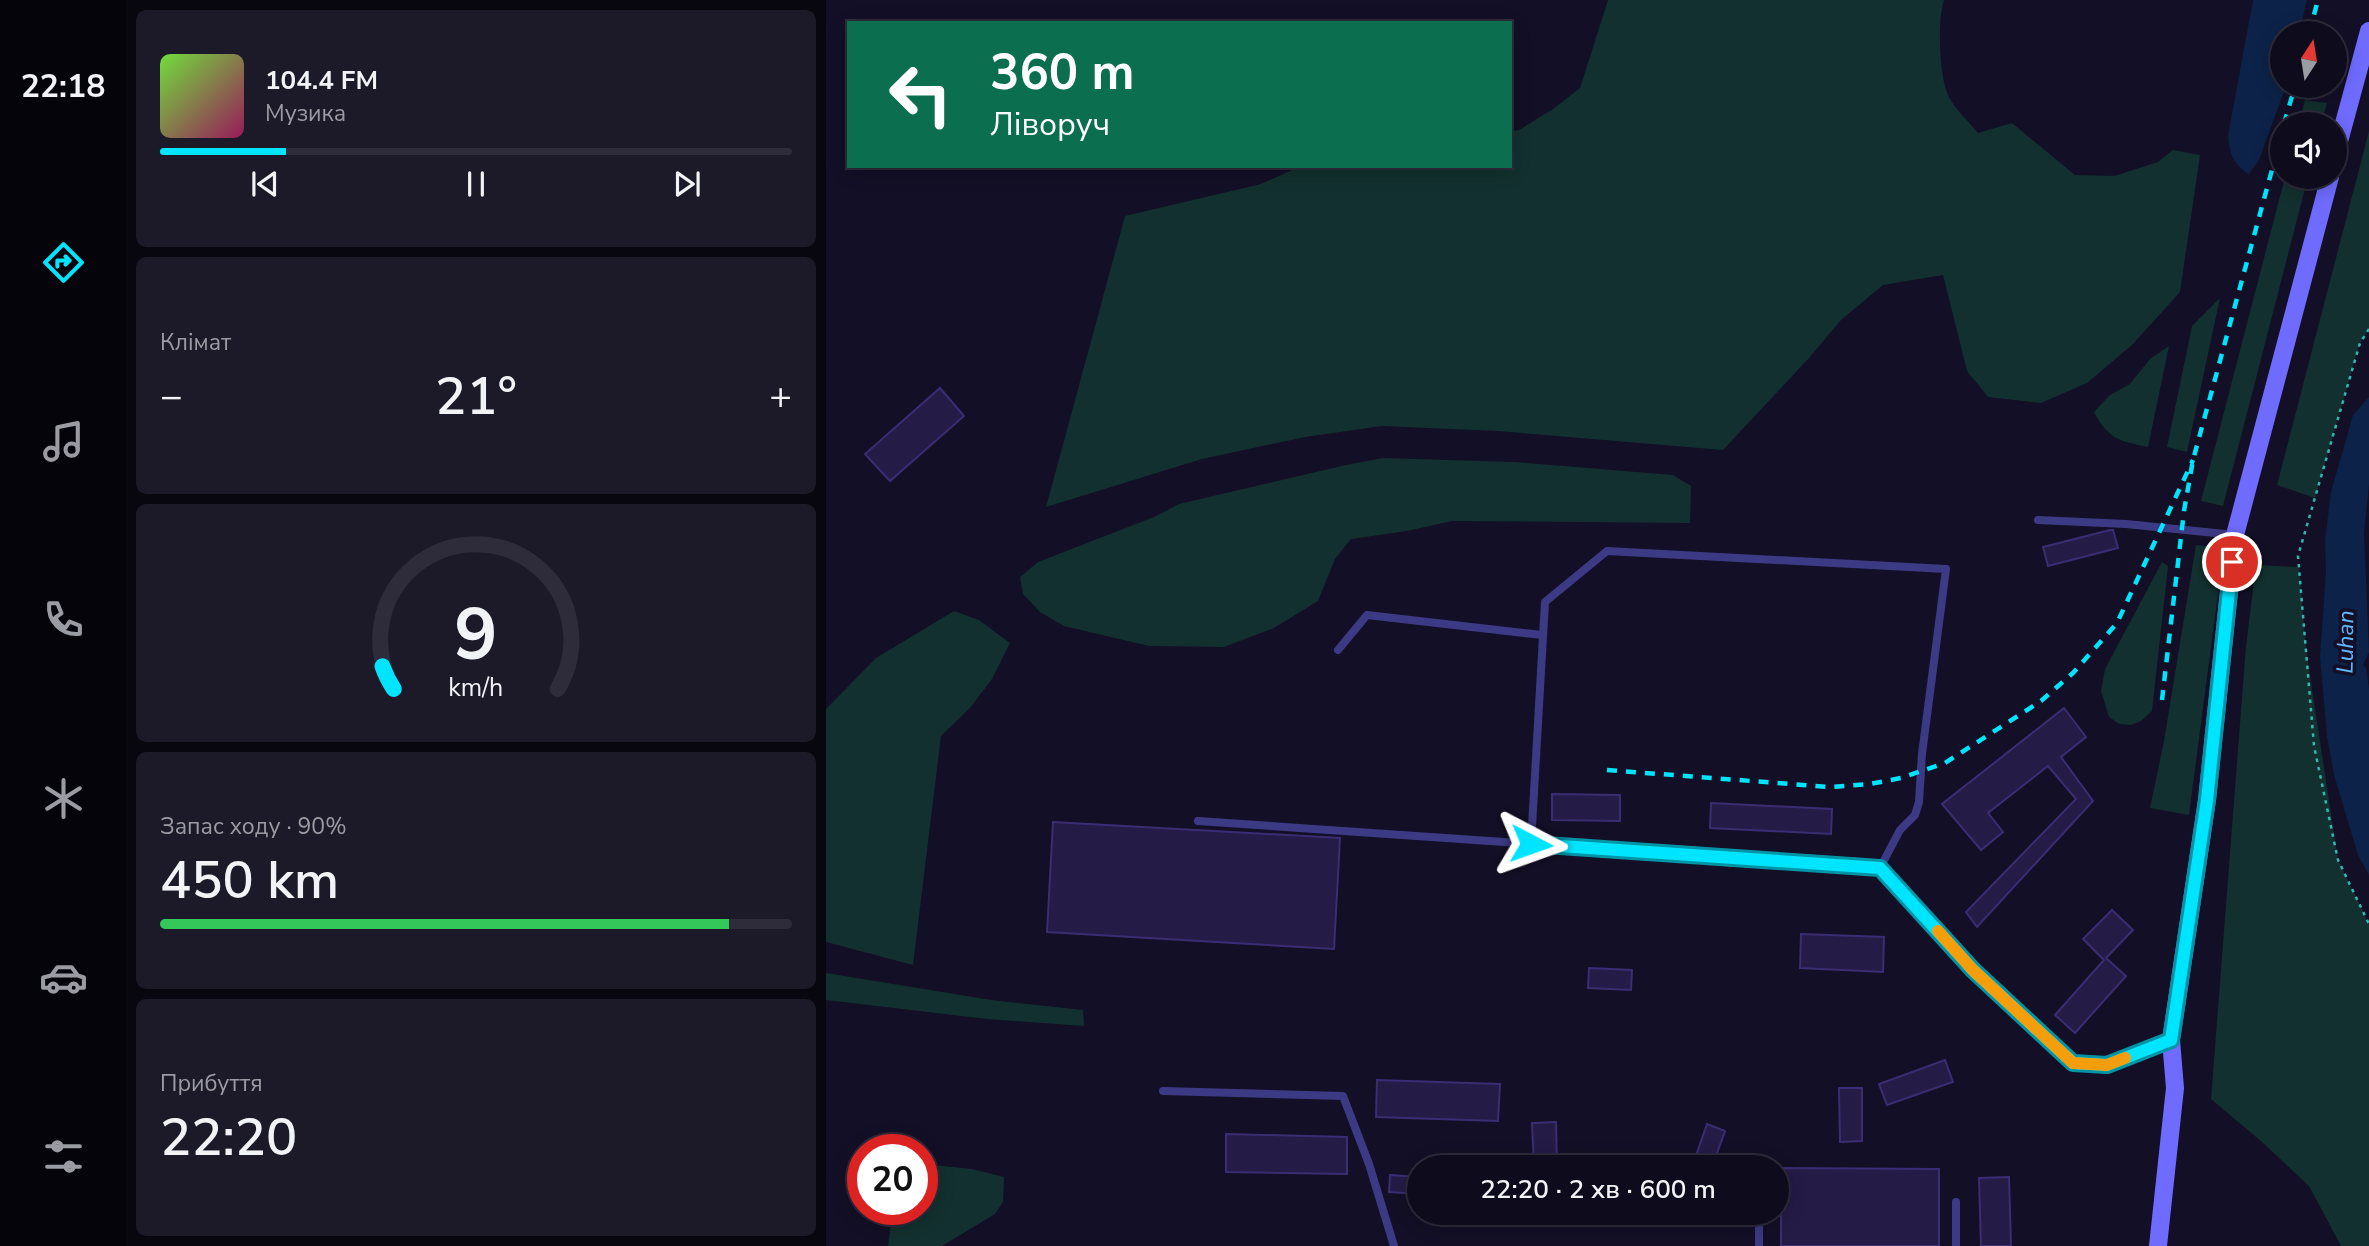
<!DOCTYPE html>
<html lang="uk">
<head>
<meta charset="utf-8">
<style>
	:root { --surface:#0e0b1c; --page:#1c1929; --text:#f1f3f6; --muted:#9b9ba3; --line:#2e2b3b; --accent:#00e5ff }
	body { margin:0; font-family:"Nunito Sans",sans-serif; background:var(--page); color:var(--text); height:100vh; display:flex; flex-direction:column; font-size:26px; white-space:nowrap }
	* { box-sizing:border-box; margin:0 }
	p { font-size:23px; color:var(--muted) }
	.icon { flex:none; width:38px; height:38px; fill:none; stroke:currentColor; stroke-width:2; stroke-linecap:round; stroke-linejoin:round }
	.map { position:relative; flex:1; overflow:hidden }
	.side { display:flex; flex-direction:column; gap:10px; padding:10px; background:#08060f; width:700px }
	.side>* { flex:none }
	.hud { position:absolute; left:21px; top:21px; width:665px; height:147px; border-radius:0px; box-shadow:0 4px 18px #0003,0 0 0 2px var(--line); background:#0b6e4f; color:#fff; overflow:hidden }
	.needle { width:46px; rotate:12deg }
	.fabs { position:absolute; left:1444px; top:21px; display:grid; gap:14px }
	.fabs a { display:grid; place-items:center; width:77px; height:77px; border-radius:50%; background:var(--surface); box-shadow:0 4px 18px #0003,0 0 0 2px var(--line); font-size:35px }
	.speed { position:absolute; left:21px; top:1134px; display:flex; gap:14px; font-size:35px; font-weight:700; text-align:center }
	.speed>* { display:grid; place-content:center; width:91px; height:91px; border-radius:50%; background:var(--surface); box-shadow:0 4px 18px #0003,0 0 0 2px var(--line); line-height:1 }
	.speed .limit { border:10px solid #d22; background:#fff; color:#111 }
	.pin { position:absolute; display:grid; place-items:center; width:60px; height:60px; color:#fff; margin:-30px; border:4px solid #fff; border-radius:50%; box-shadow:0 2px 7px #0007 }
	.me { position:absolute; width:77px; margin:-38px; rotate:94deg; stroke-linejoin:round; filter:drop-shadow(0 0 5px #0008) }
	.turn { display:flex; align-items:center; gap:24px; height:147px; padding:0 28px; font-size:32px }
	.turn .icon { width:91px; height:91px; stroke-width:2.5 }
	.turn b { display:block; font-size:49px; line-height:60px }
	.big { font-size:52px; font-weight:600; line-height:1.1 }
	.side .card { flex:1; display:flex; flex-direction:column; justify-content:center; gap:10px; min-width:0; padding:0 24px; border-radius:10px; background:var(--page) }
	.side .dial { align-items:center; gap:0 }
	.dial svg { height:182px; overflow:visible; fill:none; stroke:var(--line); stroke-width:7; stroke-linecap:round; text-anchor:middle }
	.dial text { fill:var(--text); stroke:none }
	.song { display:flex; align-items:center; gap:21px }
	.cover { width:84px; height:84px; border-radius:10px; background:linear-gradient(135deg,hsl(100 70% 55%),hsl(330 70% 35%)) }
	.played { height:7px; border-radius:4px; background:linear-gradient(90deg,var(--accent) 20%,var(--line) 20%) }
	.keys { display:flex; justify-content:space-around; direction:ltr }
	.heat { display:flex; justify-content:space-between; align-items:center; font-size:38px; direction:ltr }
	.charge { height:10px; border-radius:5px; background:linear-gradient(90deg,#34c759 90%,var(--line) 0) }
	.trip { position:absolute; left:581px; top:1155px; width:382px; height:70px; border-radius:35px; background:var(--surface); box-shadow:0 4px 18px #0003,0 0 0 2px var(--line); font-weight:600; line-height:70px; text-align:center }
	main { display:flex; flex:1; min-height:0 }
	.menu { display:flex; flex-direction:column; width:126px; justify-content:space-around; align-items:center; background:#06040b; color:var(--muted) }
	.menu .icon { width:49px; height:49px }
	.menu .on { color:var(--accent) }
	.menu b { font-size:32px; color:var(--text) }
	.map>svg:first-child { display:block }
	.green { fill:#12302f }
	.water { fill:#0c2248 }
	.building { fill:#241b47; stroke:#3b2d73; stroke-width:2 }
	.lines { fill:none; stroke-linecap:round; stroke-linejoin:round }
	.path { stroke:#2fb8b0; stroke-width:2.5; stroke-dasharray:3.5 5; stroke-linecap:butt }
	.lane { stroke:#3d3a85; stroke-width:8 }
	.secondary { stroke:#6f6bff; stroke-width:18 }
	.rail { stroke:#00e5ff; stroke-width:4.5; stroke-dasharray:10 9; stroke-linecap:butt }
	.route-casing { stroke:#0095a6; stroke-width:18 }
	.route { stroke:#00e5ff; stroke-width:12 }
	.slow { stroke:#f59e0b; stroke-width:12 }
	.labels { text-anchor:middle; stroke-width:7; stroke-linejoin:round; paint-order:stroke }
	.water-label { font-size:23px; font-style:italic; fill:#62b6ff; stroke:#130f26 }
</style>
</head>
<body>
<main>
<nav class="menu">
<b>22:18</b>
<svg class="icon on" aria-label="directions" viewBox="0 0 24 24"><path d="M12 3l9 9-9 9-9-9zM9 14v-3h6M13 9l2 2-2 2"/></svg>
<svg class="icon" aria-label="music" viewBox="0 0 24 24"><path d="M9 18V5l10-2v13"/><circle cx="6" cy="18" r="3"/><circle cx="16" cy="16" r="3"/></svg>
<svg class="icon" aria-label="phone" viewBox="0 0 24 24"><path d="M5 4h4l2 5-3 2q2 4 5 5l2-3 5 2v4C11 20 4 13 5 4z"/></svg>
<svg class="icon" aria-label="climate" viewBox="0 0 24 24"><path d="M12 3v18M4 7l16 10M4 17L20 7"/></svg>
<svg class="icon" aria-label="car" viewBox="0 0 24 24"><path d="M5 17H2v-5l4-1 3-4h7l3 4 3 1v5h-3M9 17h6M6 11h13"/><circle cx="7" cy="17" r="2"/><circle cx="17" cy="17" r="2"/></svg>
<svg class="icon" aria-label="filters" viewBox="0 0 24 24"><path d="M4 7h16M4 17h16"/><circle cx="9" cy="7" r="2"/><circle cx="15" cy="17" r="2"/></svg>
</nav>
<section class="side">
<div class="card">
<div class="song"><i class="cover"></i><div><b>104.4 FM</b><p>Музика</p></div></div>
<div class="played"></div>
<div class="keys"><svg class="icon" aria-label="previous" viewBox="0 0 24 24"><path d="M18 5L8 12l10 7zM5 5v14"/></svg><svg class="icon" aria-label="pause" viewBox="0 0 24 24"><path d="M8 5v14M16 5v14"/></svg><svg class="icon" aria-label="next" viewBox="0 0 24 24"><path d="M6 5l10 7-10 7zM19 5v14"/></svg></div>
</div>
<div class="card"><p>Клімат</p>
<div class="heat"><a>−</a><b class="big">21°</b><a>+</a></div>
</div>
<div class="card dial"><svg viewBox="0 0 100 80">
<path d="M14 69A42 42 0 1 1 86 69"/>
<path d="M14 69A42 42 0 0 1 9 59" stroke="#00e5ff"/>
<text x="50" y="56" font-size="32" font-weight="700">9</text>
<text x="50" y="72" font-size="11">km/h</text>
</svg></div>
<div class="card"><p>Запас ходу · 90%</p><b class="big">450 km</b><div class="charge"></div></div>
<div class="card"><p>Прибуття</p><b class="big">22:20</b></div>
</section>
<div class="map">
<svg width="1543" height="1246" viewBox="0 0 1543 1246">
	<rect width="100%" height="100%" fill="#130f26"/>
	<path class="green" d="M782,0H1118C1111,20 1113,80 1124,99C1131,111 1143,122 1152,133L1186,123L1249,175L1288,176L1332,162L1347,150L1374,155L1354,292L1306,345L1261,383L1215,403L1162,397L1141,371L1117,275L1057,285L1015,320L983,358L897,450L672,431L556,426L479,437L376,459L220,507L299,216L435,184L475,166H684V131L693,130L727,109L754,88Z
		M1479,100L1501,103L1495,124H1473Z
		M1543,131V329L1534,343L1489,498L1451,485Z
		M1459,177H1482L1397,506L1375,501Z
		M1394,298L1361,452L1341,447L1366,326Z
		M1343,346L1322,447C1293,441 1282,439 1268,412L1284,395L1304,384L1324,359Z
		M557,458L688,462L847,475L865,486L864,523L626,521L581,531L525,539L509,559L492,601L448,628L398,647L323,646L238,626L214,612L197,594L194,577L212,562L328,517L353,504L520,465Z
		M1370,545L1398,548L1363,815L1324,808L1338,741Z
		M1336,562L1342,566L1326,711L1315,721L1305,725L1293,724L1283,717L1275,691L1279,669Z
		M1430,565L1473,567L1481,656L1512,860L1543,924V1246H1515L1483,1186L1436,1142L1385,1099L1420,646Z
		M128,611L153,620L184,643L166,679L144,708L115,736L87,965L0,942V709L50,658Z
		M0,973L165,1000L257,1010L258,1026L161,1019L0,1000Z
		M107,1165L146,1169L178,1177L177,1202L169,1214L116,1246H62L67,1209H96V1168Z"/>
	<path class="water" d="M1427,0H1481L1473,33H1456V86H1460L1433,160L1423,174C1407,164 1404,155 1402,136Z
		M1543,397V484L1538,533L1543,652L1537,665L1540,668L1543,689V875L1532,855L1508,775L1501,736L1494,657L1500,571L1499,540L1505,492L1527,415Z"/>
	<path class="building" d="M114,388L138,416L64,481L39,454Z
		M1284,530H1287L1292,548L1222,566L1217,547Z
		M1238,708L1260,737L1235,757L1267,801L1151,927L1140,912L1250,799L1222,766L1162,813L1177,832L1155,850L1116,804Z
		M726,794L794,795V821L726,820Z
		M885,803L1006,809L1005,834L884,828Z
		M227,822L514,838L508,949L221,932Z
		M1286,910L1307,930L1280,958L1300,976L1249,1033L1229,1015L1278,960L1257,939Z
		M975,934L1058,937L1057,972L974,968Z
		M763,968L806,970L805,990L762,988Z
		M1119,1060L1127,1082L1061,1105L1053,1084Z
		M551,1080L674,1084L672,1121L550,1117Z
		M1013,1088H1036V1141L1014,1142Z
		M730,1122L731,1167H708L706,1123Z
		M881,1124L899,1131L886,1167H866Z
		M400,1134L521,1137V1174L400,1172Z
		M955,1168L1113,1169V1246H955Z
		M564,1175L593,1177V1194L563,1192Z
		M1183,1177L1185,1246H1155L1153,1178Z"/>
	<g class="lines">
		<path class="path" d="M1543,329L1534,343L1472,556L1488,746L1512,860L1543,924"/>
		<path class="lane" d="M1212,520L1300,524L1409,535
			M512,650L541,615L716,635
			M372,821L1054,868L1147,969L1247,1063L1281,1065L1345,1040
			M705,844L719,602L781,551L1120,569L1096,754L1093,802L1089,815L1074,830L1054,868
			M337,1091L517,1096L543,1164L568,1246
			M1130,1202V1246
			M933,1246V1213"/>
		<path class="secondary" d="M1508,160L1543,31
			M1332,1246L1349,1088L1345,1040L1381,800L1409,535L1504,177"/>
		<path class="rail" d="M1483,33L1492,0
			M1458,124L1469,86
			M1336,700L1358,511L1367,460L1456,133
			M781,770L1004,787L1044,784L1075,778L1119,763L1215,701L1247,673L1291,623L1367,460"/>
	</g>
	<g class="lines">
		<g class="route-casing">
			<path id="route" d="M705,844L1054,868L1147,970L1247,1063L1281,1065L1345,1040L1381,800L1406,562"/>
		</g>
		<use href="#route" class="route"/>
		<path class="slow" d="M1112,931L1147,970L1247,1063L1281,1065L1299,1058"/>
	</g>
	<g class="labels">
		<g class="water-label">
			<text transform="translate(1519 642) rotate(-89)" y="8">Luhan</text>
		</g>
	</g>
</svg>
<div class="fabs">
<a><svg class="needle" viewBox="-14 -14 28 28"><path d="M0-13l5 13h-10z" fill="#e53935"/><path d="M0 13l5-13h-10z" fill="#9b9ba3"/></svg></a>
<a><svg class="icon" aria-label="sound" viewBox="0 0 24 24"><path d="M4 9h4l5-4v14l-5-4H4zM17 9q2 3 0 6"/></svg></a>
</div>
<div class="speed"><div class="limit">20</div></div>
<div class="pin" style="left:1406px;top:562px;background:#d93025"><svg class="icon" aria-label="arrive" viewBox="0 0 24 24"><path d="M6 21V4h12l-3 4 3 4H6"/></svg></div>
<svg class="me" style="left:705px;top:844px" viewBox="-20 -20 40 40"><path d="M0-17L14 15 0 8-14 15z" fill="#00e5ff" stroke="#fff" stroke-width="4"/></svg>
<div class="trip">22:20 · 2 хв · 600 m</div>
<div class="hud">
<div class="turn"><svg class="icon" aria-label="left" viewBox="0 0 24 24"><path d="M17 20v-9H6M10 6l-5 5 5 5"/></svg><div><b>360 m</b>Ліворуч</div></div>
</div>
</div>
</main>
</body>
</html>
